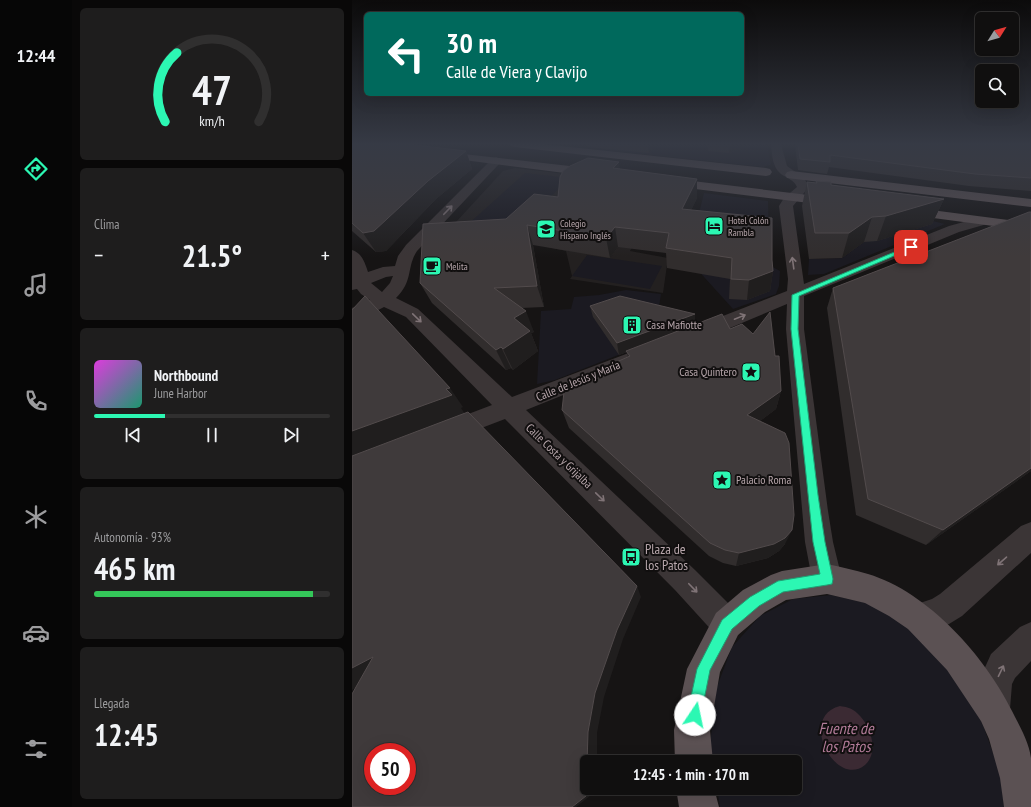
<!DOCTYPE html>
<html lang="es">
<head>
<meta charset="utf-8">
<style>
	:root { --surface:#100f0f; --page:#1e1d1d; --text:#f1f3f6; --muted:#9c9c9e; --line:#302f2f; --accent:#2cf7b3 }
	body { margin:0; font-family:"PT Sans Narrow",sans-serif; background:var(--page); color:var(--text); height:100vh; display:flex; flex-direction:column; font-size:15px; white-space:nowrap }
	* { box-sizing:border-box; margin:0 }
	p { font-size:13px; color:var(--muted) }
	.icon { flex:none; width:22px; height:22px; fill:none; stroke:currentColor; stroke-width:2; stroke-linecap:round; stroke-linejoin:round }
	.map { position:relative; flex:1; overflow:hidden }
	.drawer { display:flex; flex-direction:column; gap:8px; padding:8px; background:#090808; width:280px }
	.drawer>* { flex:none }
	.top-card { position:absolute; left:12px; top:12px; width:380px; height:84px; border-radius:6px; box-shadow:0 4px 16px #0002,0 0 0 1px var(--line); background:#00695c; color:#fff; overflow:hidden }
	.needle { width:26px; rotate:53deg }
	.controls { position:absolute; left:623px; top:12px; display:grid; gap:8px }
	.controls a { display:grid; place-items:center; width:44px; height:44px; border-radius:6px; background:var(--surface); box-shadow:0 4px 16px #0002,0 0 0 1px var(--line); font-size:20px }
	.speed { position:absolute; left:12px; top:743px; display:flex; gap:8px; font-size:20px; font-weight:700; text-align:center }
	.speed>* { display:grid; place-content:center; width:52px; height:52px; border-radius:50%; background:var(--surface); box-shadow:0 4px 16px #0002,0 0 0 1px var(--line); line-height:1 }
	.speed .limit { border:6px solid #d22; background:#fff; color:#111 }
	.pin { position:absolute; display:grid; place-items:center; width:34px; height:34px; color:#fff; margin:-17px; border-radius:8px; box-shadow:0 2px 6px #0006 }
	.me { position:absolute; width:44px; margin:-22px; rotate:11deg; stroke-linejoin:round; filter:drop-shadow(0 0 3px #0008) }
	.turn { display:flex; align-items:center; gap:14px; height:84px; padding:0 16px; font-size:18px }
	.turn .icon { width:52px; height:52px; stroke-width:2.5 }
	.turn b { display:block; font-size:28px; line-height:34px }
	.big { font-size:30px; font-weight:700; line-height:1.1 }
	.drawer .card { flex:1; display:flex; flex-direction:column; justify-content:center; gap:6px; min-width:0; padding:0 14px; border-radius:6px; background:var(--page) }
	.drawer .dial { align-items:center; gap:0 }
	.dial svg { height:104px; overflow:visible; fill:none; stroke:var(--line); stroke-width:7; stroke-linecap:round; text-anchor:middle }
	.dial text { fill:var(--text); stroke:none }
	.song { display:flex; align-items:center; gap:12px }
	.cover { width:48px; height:48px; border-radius:6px; background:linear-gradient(135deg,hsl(300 70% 55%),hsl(160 70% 35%)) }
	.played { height:4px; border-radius:2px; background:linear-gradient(90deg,var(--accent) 30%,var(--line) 30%) }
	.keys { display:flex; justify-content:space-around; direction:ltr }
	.heat { display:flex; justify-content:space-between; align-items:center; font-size:22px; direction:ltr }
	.charge { height:6px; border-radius:3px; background:linear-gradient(90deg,#34c759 93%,var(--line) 0) }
	.trip { position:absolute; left:228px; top:755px; width:222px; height:40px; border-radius:6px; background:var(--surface); box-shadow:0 4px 16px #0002,0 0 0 1px var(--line); font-weight:700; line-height:40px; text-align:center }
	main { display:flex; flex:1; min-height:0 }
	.tabs { display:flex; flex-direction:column; width:72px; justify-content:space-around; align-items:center; background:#060606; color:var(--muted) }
	.tabs .icon { width:28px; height:28px }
	.tabs .on { color:var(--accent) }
	.tabs b { font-size:18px; color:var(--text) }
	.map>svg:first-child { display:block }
	.built { fill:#232020 }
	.green { fill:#1b1a21 }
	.water { fill:#3b2a33 }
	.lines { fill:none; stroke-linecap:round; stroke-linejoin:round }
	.minor { fill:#3b3536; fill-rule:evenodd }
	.major { fill:#5b5153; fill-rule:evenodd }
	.wall { fill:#312d2d }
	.shaded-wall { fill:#201e1e }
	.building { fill:#3f3a3b; stroke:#524b4c; fill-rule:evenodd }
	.oneway { stroke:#7f7376 }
	.route { fill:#2cf7b3; stroke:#1da174 }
	.labels { text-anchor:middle; stroke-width:4; stroke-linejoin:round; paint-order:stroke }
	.far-poi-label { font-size:10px; fill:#b7a6ab; stroke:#110f0f; text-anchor:start }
	.poi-label { font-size:12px; fill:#b7a6ab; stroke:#110f0f; text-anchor:start }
	.street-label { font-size:12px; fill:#b7a6ab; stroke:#110f0f }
	.near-poi-label { font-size:14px; fill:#b7a6ab; stroke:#110f0f; text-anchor:start }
	.near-water-label { font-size:16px; font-style:italic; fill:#b37c99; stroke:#110f0f }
</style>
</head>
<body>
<main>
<nav class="tabs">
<b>12:44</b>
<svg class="icon on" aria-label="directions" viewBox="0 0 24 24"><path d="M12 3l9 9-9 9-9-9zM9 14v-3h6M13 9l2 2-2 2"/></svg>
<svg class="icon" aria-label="music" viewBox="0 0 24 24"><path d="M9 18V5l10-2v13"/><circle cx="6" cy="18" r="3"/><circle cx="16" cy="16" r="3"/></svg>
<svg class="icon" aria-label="phone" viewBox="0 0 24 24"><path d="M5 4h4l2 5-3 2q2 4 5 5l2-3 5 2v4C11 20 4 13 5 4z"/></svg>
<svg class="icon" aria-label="climate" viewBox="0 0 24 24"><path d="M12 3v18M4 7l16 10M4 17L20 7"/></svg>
<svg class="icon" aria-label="car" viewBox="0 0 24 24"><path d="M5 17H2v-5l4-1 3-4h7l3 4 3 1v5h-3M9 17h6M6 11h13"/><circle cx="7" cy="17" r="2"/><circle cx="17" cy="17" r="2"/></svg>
<svg class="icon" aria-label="filters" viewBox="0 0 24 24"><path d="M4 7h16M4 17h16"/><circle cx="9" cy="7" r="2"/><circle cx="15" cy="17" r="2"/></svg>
</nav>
<section class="drawer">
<div class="card dial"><svg viewBox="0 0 100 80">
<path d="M14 69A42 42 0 1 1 86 69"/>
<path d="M14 69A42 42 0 0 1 23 16" stroke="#2cf7b3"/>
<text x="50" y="56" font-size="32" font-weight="700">47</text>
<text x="50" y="72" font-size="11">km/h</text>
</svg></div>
<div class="card"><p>Clima</p>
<div class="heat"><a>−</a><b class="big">21.5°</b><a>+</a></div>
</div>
<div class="card">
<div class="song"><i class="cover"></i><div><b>Northbound</b><p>June Harbor</p></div></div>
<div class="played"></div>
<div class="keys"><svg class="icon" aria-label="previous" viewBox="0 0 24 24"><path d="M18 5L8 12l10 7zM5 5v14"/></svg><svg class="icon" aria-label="pause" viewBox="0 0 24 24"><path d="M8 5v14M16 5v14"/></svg><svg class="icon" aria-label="next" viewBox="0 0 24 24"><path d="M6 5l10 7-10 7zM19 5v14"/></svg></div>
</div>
<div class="card"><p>Autonomía · 93%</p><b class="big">465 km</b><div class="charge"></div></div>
<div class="card"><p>Llegada</p><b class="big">12:45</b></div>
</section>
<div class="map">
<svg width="679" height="807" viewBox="0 0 679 807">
	<rect width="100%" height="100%" fill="#161414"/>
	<path class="built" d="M163,168L313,186L278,251L316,258L311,293L218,279L220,276L214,251L195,247L200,241L93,234L151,171Z"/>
	<path class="green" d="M251,144H415L419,165L411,167L253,150Z
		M173,173L217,178L164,232L114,226Z
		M352,193L416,201L417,233L344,225Z
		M581,221L593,224L472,274L456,275L457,259L490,258L512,242Z
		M235,255L310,266L298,289L220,276Z
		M333,256L417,265L428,271L427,286L424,294L381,309Z
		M274,290L309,294L307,307L327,331L203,380L185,384L189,311L219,309L222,297L247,295Z
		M479,595L519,604L558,628L595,664L627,714L648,772L652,807H368L365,788H443V762H360L358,748L363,692L380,647L408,616L441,599Z"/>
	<path class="water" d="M488,706C494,707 500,708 505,713C518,724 528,751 513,765C484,789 445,717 488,706Z"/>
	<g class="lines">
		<path class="minor" d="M419,144H429L435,166L452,178L457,187L441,206L452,284L597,226L630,217L635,218L637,221L635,224L607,232L452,296V329L476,511L481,542L490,579L485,589L475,594L465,589L460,579L453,542L434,329L435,304L354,338L347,339L340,338L337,333L340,328L435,291L436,279L427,206L432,198L445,187C442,180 435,178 429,174C420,167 420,154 419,144Z
			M144,157L148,159L150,161L148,163L65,251C54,268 62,280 44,298L66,309L160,397L282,351L289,349L296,351L299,356L296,361L174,410L343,570L386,613L391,624L386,635L375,640L364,635L323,590L153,419L98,440L90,438L86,431L90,424L140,405L54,317L32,307L13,317L0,321V308L18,300L9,294L5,289L0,290V250C10,253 13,263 16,272L31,267L43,266L46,256L54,245L140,159ZM41,276L38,283L30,292L19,283L34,277Z
			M679,522V553L610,616L597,624L567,634L556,629L551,618L556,607L580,599L588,594L669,526Z
			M679,622V661L663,678L660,684L658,709L653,721L641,726L629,721L624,709L626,683L639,654L668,627Z"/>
		<path class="major" d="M158,144H190L414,168L418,169L420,172L418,175L414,176L163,147L159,146Z
			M85,151L244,169L248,170L250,173L248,176L244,177L81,156L79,154L81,152Z
			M439,171L679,199V207L435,178L433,175L435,172Z
			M315,178L482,198L487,199L489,202L487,205L482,206L311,185L309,182L311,179Z
			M556,207L679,223V231L551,214L549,211L551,208Z
			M475,564C489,567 503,570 516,574C576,592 633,656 660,711C667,725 677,742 679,758C679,774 679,791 679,807H652L648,778L637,739L629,721L595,670L556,629L537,616L513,603L475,594L434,600L413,612L386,635L368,672L358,730L361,762H323L322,730L335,669L364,613L391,590L419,575L430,571Z
			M324,788H362L367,807H327Z"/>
	</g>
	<path class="wall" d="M0,144L114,151L120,169L84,199L34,251L24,252L0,231Z
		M235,144H306L297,153L236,147Z
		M356,144H393L389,149L377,153L356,151Z
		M443,144H679V191L617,186L477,167L475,174L446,170Z
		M268,169L345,179V198L339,210L420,260L421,271L418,291L395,300L377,299L378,279L315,268L314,253L266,247L258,258L181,245L192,307L169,308L182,332L179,333L186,351L161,370L159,368L154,370L80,303L68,283L154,219L206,197Z
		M464,181L479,185L592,199L580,224L525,241L512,242L490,258L457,259L450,206L455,182L464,183Z
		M679,212V471L574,545L504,515L475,308L481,288Z
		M238,306L343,314V325L378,329L423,356L429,391L424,409L408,421L433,544L427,551L416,558L384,566L371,563L357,556L217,428L210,410L261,371L260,364L275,357V352L267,355L241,317Z"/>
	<path class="shaded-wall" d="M296,144H306L297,153Z
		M378,144H393L389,149L377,153Z
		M114,151L120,169L84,199L34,251L24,252L11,233Z
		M267,162L269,181L261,168Z
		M345,179V198L330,229V209Z
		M592,199L580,224L525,241L534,216Z
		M520,217L512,242L490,258L497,233Z
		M175,225L181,245L192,307L185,286Z
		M263,227L266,247L258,258L254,238Z
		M421,271L418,291L395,300L397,280Z
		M174,311L182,332L179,333L186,351L161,370L151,349L162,318Z
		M343,314V326L267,355L265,343Z
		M149,347L159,368L154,370L144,350Z
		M98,388L111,407L109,408L113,414L0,456V431Z
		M429,391L424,409L392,433L395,415Z
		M679,468V471L574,545L591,530Z
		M440,530L433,544L427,551L416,558L384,566L387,553Z
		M285,586L289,597L271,639L252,697L245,733V762H235L236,732L243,693L265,630Z
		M21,657L47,664L0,690V668Z
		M235,767V788H244V791L224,807H220Z"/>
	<path class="building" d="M0,144H55L114,151L76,181L22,231L11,233L0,223Z
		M446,144H679V178L623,174L478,155V162L448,159Z
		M236,158L267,162L261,168L345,179L330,209L420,218V260L421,271L397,280L379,279L380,258L314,248L317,233L263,227L254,238L175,225L185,286L142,288L174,311L162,318L178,331L151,349L149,347L144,350L68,283L71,224L154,219L182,194L206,197L208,177L211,171L218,166Z
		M464,181L479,182V185L592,199L534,216L520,217L497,233H463L455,182L465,183Z
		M677,212H679V468L591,530L516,499L481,288Z
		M13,296L98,388L94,389L100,395L0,431V310Z
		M268,296L343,314L265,343L238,306Z
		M418,312L423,356H427L429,391L395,415L433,433L437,443L442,515L440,530L433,538L422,544L387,553L373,550L358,543L210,410L212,392L264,370L260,364L278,356L274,351L370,314L378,329L390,324L401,334Z
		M116,412L285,586L265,630L243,693L236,732L234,796L220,807H0V694L21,657L0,668V456ZM21,752H55V786H21Z"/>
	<defs><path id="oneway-shaft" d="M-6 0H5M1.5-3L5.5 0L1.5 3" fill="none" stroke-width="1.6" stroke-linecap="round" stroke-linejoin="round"/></defs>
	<g class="oneway">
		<use href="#oneway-shaft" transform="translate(96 210) rotate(-46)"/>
		<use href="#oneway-shaft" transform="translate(441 263) rotate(-98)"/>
		<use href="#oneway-shaft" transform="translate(388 317) rotate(-22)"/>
		<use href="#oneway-shaft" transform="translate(65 318) rotate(44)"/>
		<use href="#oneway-shaft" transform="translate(248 497) rotate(44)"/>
		<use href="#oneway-shaft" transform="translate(650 561) rotate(139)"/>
		<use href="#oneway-shaft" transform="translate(341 588) rotate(46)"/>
		<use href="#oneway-shaft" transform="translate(649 671) rotate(-64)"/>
	</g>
	<linearGradient id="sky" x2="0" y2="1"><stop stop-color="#0c0b0b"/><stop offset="0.56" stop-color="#363a45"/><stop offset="1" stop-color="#363a45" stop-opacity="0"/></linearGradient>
	<rect width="679" height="257" fill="url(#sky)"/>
	<path class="route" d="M559,245L561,246V248L447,296L446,329L466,495L473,542L481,579L480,584L475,585L431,592L407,606L380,629L358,670L348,720L343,722L338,720L335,715L345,669L370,620L398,597L426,581L468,574L461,542L439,329L440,295Z"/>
	<defs>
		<g id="hotel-square" transform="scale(1)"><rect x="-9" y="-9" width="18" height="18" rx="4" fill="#2cf7b3" stroke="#110f0f"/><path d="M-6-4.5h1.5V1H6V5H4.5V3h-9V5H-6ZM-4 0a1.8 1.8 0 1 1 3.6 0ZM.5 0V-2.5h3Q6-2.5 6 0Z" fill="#111"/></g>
		<g id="school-square" transform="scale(1)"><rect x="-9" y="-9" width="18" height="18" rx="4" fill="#2cf7b3" stroke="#110f0f"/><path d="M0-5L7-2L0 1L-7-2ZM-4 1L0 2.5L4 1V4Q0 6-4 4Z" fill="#111"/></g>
		<g id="cafe-square" transform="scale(1)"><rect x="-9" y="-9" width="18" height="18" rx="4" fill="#2cf7b3" stroke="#110f0f"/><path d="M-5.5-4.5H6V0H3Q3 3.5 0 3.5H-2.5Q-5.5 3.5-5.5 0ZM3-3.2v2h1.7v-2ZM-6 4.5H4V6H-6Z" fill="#111"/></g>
		<g id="building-square" transform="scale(1)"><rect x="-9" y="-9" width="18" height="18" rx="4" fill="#2cf7b3" stroke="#110f0f"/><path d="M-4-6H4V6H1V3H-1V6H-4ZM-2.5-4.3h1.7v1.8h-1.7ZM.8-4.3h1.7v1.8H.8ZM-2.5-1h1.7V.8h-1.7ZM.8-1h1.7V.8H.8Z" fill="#111"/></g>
		<g id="sight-square" transform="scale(1)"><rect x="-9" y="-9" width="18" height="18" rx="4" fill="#2cf7b3" stroke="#110f0f"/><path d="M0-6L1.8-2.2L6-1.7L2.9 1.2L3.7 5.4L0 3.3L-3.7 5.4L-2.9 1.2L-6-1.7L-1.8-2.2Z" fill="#111"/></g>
		<g id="bus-square" transform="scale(1)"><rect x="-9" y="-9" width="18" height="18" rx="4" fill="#2cf7b3" stroke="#110f0f"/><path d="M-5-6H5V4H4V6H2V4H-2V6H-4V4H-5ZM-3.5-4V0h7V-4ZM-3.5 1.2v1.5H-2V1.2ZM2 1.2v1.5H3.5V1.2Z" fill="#111"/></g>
	</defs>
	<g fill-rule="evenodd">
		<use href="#hotel-square" x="362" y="226"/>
		<use href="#school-square" x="194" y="229"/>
		<use href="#cafe-square" x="80" y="266"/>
		<use href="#building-square" x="280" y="325"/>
		<use href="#sight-square" x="399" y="372"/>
		<use href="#sight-square" x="370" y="480"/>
		<use href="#bus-square" x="279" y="557"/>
	</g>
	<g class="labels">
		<g class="far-poi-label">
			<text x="376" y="224">Hotel Colón<tspan x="376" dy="12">Rambla</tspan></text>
			<text x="208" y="227">Colegio<tspan x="208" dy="12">Hispano Inglés</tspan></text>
			<text x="94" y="270">Melita</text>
		</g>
		<g class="poi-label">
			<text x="294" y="329">Casa Mafiotte</text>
			<text x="385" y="376" text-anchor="end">Casa Quintero</text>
			<text x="384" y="484">Palacio Roma</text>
		</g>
		<g class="street-label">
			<text transform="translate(226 381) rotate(-22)" y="4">Calle de Jesús y María</text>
			<text transform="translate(207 456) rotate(44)" y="4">Calle Costa y Grijalba</text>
		</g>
		<g class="near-poi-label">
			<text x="293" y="554">Plaza de<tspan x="293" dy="16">los Patos</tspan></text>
		</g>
		<g class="near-water-label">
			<text x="494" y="734">Fuente de<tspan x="494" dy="18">los Patos</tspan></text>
		</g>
	</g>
</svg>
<div class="controls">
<a><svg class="needle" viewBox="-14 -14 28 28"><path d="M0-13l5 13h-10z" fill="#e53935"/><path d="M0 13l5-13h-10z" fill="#9c9c9e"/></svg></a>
<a><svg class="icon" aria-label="search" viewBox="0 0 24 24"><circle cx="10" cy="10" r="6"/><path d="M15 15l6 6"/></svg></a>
</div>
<div class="speed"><div class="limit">50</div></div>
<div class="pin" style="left:559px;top:247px;background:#d93025"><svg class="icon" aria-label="arrive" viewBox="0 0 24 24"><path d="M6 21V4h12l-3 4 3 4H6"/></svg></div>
<svg class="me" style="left:343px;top:715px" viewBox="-20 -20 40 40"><circle r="19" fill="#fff"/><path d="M0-13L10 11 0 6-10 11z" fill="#2cf7b3"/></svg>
<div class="trip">12:45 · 1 min · 170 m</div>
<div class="top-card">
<div class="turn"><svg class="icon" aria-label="left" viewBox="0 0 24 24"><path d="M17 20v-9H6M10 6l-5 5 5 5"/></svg><div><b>30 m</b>Calle de Viera y Clavijo</div></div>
</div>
</div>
</main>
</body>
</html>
